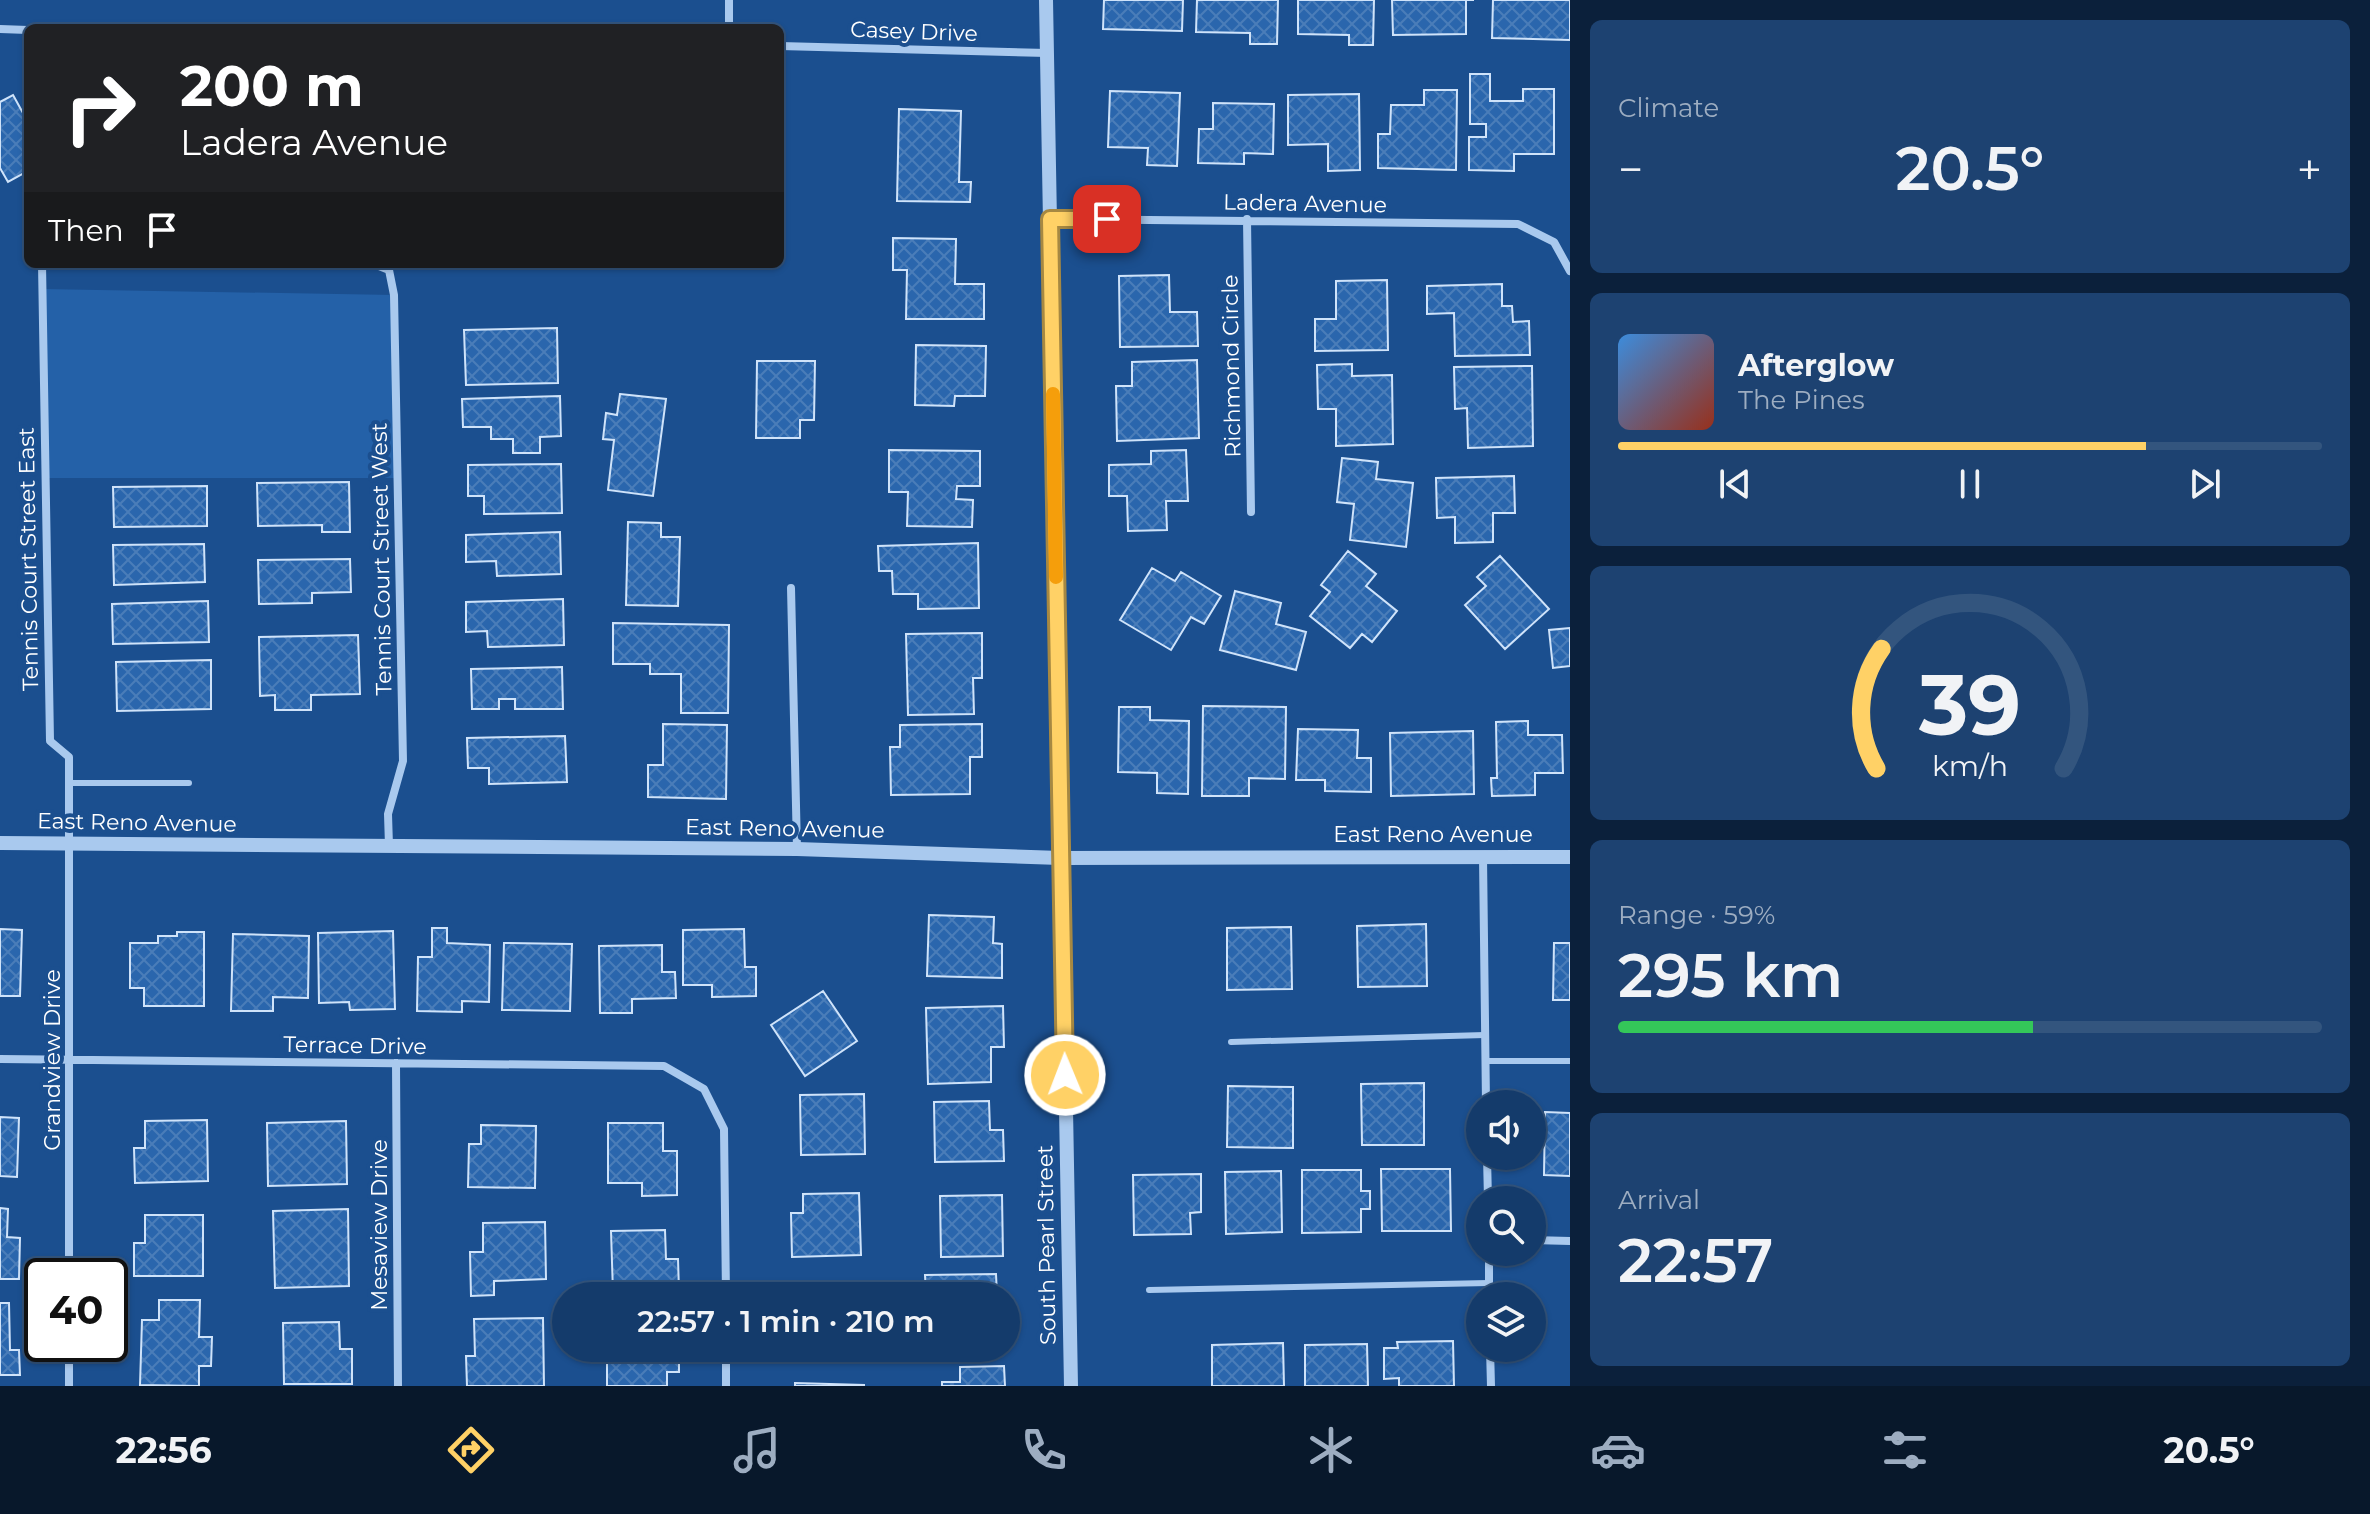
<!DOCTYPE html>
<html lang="en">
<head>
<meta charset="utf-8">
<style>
	:root { --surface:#143b6b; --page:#1d4271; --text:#f1f3f6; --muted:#9dadc1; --line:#33557e; --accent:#ffd166 }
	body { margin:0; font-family:Montserrat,sans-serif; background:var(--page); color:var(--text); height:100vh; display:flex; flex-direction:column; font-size:30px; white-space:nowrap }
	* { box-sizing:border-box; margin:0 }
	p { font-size:26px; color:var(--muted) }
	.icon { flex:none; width:44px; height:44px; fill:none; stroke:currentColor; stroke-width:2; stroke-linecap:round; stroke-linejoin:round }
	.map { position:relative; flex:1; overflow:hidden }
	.side { display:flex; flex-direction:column; gap:20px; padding:20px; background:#0b203b; width:800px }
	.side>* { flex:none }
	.banner { position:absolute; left:24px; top:24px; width:760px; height:244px; border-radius:12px; box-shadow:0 2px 6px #0004,0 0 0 2px var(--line); background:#202124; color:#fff; overflow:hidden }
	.tools { position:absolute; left:1466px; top:1090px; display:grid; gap:16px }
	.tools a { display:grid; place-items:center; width:80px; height:80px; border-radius:50%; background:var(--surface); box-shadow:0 2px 6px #0004,0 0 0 2px var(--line); font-size:40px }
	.speed { position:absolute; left:24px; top:1258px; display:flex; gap:16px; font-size:40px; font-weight:700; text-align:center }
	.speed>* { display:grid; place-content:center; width:104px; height:104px; border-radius:50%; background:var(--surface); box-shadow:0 2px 6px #0004,0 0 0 2px var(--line); line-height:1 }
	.speed .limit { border:4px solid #111; border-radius:12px; background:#fff; color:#111 }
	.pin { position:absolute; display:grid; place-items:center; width:68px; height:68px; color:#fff; margin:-34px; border-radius:16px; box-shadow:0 4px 12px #0006 }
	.me { position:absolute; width:88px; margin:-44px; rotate:359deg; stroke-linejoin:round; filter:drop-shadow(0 0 6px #0008) }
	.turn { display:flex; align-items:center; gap:28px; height:168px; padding:0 24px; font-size:36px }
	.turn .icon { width:104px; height:104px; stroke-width:2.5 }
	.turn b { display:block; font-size:56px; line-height:68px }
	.then { display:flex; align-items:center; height:76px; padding:0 24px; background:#0003; gap:16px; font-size:30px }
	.big { font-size:60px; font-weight:600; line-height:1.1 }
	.side .tile { flex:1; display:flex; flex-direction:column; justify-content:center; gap:12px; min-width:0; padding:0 28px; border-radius:12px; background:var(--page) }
	.side .dial { align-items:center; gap:0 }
	.dial svg { height:208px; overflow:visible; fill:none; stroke:var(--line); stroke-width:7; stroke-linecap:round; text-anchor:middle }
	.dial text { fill:var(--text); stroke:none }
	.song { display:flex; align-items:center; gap:24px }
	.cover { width:96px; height:96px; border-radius:12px; background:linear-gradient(135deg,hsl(210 70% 55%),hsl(10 70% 35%)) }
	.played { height:8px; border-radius:4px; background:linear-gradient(90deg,var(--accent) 75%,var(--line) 75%) }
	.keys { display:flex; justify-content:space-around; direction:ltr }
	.heat { display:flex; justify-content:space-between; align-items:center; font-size:44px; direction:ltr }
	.charge { height:12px; border-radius:6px; background:linear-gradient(90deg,#34c759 59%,var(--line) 0) }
	.trip { position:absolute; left:552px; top:1282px; width:468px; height:80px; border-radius:40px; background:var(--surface); box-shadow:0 2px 6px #0004,0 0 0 2px var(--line); font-weight:600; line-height:80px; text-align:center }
	.menu { display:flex; height:128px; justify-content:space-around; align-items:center; background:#08182b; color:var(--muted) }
	.menu .icon { width:56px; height:56px }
	.menu .selected { color:var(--accent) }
	.menu b { font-size:36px; color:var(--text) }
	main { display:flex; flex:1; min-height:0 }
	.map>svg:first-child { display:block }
	.pitch { fill:#2461a8 }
	.building { fill:url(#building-cross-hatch); stroke:#cfe3fa; stroke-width:2 }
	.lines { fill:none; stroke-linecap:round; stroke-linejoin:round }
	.service { stroke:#a9c9ee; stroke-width:6 }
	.minor { stroke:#a9c9ee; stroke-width:8 }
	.tertiary { stroke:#a9c9ee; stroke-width:14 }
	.route-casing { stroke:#a68842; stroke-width:20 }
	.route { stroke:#ffd166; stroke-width:14 }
	.slow { stroke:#f59e0b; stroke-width:14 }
	.labels { text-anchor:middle; stroke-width:8; stroke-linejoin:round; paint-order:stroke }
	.street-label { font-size:22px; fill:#fff; stroke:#1b4f8f }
</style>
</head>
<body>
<main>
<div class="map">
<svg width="1570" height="1386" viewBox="0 0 1570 1386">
	<defs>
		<pattern id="building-cross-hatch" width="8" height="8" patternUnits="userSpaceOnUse" patternTransform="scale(2)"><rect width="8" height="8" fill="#2a66ad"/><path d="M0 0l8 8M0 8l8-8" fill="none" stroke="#4a7db9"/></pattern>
	</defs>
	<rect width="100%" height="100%" fill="#1b4f8f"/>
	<path class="pitch" d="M41,289L394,295L398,478H45Z"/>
	<path class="building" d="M1104,0H1183L1182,31L1103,29Z
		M1197,0H1278L1277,44H1250V33L1196,32Z
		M1298,0H1374L1373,45H1349V35L1298,34Z
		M1392,0H1474H1466V34L1393,35Z
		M1493,0H1570V40L1492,38Z
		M1470,74H1490V101H1523V89H1554V154H1514V171L1469,170V137H1486V124H1470Z
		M1424,90H1457L1456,170L1378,168V134H1390L1391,105H1424Z
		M1110,91L1180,93L1177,166L1147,165L1148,148L1108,147Z
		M1359,94L1360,170L1328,171V144L1288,145V95Z
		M13,95L28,122V171L8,182L0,168V102Z
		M1213,103L1274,104L1273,154L1244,153V164L1198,163L1199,129H1213Z
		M899,109L961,111L959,182H971L970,202L897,201Z
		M893,238L956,239L955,284H984V319H906L907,270H893Z
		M1169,275L1170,312H1197L1198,346L1120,347L1119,276Z
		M1387,280L1388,350L1315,351V319H1336V281Z
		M1502,284V306H1512L1513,322L1529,321L1530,355L1455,356L1454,313L1427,314V286Z
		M557,328L558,383L466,385L464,330Z
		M916,345L986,346L985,396H955L954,406L915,405Z
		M1197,360L1199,438L1117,441L1116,386H1132V362Z
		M757,361H815L814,420H800V438H756Z
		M1352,364V376L1392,375L1393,444L1336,446V409H1318L1317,365Z
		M1532,366L1533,446L1468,448L1467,408L1455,409L1454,367Z
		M620,394L666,399L653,496L608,490L614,440L603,439L606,413L617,415Z
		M560,396L561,436L540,437V453H513V439H491V427H463L462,399Z
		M889,450L980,451V486H957L956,499L973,500L972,527L907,526L908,492H889Z
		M1186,450L1188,501H1166L1167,530L1128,531L1127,496H1109V465L1151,464V451Z
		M1342,458L1378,462L1376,479L1413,483L1406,547L1350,540L1354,504L1337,502Z
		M561,464L562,513L484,514V496H468V465Z
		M1514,476L1515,513H1493V542L1455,543V517L1437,518L1436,478Z
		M349,482L350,532H322V525L258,526L257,483Z
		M207,486V526L114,527L113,487Z
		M628,522L661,523V537H680L678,606L626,605Z
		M560,532L561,574L497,576L496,561L466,562V535Z
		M978,543L979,608L918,609V594H893L892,571H879L878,546Z
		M204,544L205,582L114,585L113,545Z
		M1348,551L1376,574L1366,586L1397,611L1372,642L1362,634L1350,648L1310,616L1330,592L1321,585Z
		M1500,556L1549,609L1505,649L1465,605L1486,586L1477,577Z
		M350,559L351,592L312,593V603L259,604L258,560Z
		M1152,568L1175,581L1181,572L1221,596L1204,624L1191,617L1171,650L1120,620Z
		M1235,591L1281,603L1276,624L1306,632L1296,670L1220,650Z
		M563,599L564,645L488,647L487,631L466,632V602Z
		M208,601L209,642L113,644L112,604Z
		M613,623L729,625L728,713H681V674H650V664H613Z
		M1570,628V666L1553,668L1549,630Z
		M982,633V678H973L974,714L908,715L906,634Z
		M358,635L360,694L311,695V710H275V695L260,696L259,637Z
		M211,660V709L117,711L116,662Z
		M562,667L563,709H515V699H499V709H472L471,669Z
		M1203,706L1286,707L1285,779L1249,778V796H1202Z
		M1119,707H1150V720L1189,721L1188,794L1157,793V773L1118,772Z
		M1528,721V735H1562L1563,773H1535V795L1492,796L1491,778H1497L1496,722Z
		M663,724L727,725L726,799L648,797V765H663Z
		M982,724V757H970V794L891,795L890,747H900V725Z
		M1298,729L1358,730L1357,758H1371V792L1325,791V780H1296Z
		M1473,731L1474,794L1391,796L1390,733Z
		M565,736L567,782L489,784V768H468L467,738Z
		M929,915L994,917L993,943L1002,944V978L927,976Z
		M1426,924L1427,986L1358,987L1357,926Z
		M1291,927L1292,989L1227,990V928Z
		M432,928H447V943L490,945L489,1002L462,1001V1012L417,1011L418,957H432Z
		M0,929L22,930L20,996H0Z
		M744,929L745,967H756V996L712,997V985H683V930Z
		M393,931L395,1009L350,1010L349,1002L319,1003L318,933Z
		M177,932H204V1006H144V988H130V943H158V936H177Z
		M233,934L309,936L308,998L273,997V1011H231Z
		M504,943L572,944L570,1011L502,1010Z
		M1554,943H1570V1000H1553Z
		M662,945V972H675L676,998L632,999V1013H600L599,946Z
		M823,991L857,1041L805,1076L771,1025Z
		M1003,1006L1004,1047H991V1082L928,1084L926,1008Z
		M1424,1083V1145H1362L1361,1084Z
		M1228,1086L1293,1087V1148L1227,1147Z
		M864,1094L865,1154L801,1155L800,1095Z
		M989,1101L990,1130H1003L1004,1161L935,1162L934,1102Z
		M1545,1112L1570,1113V1176L1544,1175Z
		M0,1117L19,1118L17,1177L0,1176Z
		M207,1120L208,1181L135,1183L134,1148H145V1121Z
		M346,1121L347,1184L268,1186L267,1123Z
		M608,1123H663V1151H677V1195L642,1196V1183H608Z
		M481,1125L536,1126L535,1188L468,1187L469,1144H481Z
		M1381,1169H1450L1451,1231H1382Z
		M1302,1170H1361V1191H1370V1209H1361V1232L1302,1233Z
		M1281,1171L1282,1232L1226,1234L1225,1172Z
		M1201,1174V1212L1190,1213L1191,1234L1134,1235L1133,1175Z
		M859,1193L861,1255L792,1257L791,1213H803V1194Z
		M1002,1195L1003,1256L941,1257L940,1196Z
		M0,1208L8,1209L7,1237L20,1238L19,1279H0Z
		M348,1209L349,1286L275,1288L273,1211Z
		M145,1215H203V1276H134V1243H145Z
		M545,1222L546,1279L494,1281V1295L471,1296L470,1252H483V1223Z
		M665,1230L666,1259H678L679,1291L613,1293L611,1231Z
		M996,1274L997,1296H926L925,1275Z
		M867,1286V1296H795V1288Z
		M159,1300H200L199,1337H212L211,1366H199V1386L140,1385L142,1320H159Z
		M0,1303H9L10,1350H19L20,1375H0Z
		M1006,1307L1008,1350L926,1351V1348H1006Z
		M543,1318L544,1386H467L466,1356H475L474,1319Z
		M339,1322L340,1349H352V1384H284L283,1323Z
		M1453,1341L1454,1386H1399V1378L1384,1379V1348H1398L1397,1342Z
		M1283,1343L1284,1386H1212V1345Z
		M1367,1344L1368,1386H1305V1345Z
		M607,1348H679V1372H667V1386H607Z
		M1004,1366L1005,1386H942V1382H960V1367Z
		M795,1383L864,1385V1386H795Z"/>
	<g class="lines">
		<path class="service" d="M70,783H189
			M1231,1042L1485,1035
			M1486,1061H1570
			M1149,1290L1489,1283"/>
		<path class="minor" d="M729,0V28
			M0,29L28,30
			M780,46L1047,53
			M1050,219L1518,224L1554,242L1570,271
			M1247,219L1251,512
			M42,264L50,741L69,757V1276
			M374,264L389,270L394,295L403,761L388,814L389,846
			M791,588L797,849
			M1483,857L1486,1104
			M0,1059L664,1066L704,1089L724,1129L726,1296
			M396,1063L398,1386
			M1487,1156L1488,1200
			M1532,1240L1570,1241
			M1489,1252V1296
			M726,1348V1386
			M1490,1348L1491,1386
			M69,1386V1344"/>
		<path class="tertiary" d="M1046,0L1071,1386
			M0,843L797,849L1060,858L1570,857"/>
	</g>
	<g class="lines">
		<g class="route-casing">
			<path id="route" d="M1065,1075L1050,219H1107"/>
		</g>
		<use href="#route" class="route"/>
		<path class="slow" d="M1053,394L1056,577"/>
	</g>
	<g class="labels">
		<g class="street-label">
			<text transform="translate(914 31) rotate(2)" y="8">Casey Drive</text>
			<text transform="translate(1305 203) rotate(1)" y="8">Ladera Avenue</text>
			<text transform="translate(1231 366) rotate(-91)" y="8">Richmond Circle</text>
			<text transform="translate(28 559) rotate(-91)" y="8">Tennis Court Street East</text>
			<text transform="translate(381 559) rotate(-91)" y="8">Tennis Court Street West</text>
			<text transform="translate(137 822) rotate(1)" y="8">East Reno Avenue</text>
			<text transform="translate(785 828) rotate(1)" y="8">East Reno Avenue</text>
			<text x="1433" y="842">East Reno Avenue</text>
			<text transform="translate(355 1045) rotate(1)" y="8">Terrace Drive</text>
			<text transform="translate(52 1060) rotate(-90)" y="8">Grandview Drive</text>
			<text transform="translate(379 1225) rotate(-90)" y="8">Mesaview Drive</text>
			<text transform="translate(1046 1245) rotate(-91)" y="8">South Pearl Street</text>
		</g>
	</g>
</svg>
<div class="tools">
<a><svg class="icon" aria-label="sound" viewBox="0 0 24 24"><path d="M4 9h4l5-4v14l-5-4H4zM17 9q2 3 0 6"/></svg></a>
<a><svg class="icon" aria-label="search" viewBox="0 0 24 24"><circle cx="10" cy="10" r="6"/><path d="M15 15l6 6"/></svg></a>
<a><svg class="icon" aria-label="layers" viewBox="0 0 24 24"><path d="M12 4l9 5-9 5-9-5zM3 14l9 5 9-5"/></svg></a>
</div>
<div class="speed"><div class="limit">40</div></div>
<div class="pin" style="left:1107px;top:219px;background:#d93025"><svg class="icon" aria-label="arrive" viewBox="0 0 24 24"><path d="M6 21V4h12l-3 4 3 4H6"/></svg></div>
<svg class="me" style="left:1065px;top:1075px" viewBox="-20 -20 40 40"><circle r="17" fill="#ffd166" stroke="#fff" stroke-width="3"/><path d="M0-11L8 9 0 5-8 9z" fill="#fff"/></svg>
<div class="trip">22:57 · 1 min · 210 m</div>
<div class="banner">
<div class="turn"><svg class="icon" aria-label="right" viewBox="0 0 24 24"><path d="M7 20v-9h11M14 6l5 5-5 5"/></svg><div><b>200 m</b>Ladera Avenue</div></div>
<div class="then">Then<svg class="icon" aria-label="arrive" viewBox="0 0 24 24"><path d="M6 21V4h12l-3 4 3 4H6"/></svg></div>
</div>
</div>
<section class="side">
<div class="tile"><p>Climate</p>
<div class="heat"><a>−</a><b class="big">20.5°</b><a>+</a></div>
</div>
<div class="tile">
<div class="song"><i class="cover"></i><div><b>Afterglow</b><p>The Pines</p></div></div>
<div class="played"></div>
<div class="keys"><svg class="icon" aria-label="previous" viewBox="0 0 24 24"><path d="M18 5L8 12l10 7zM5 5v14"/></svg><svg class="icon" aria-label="pause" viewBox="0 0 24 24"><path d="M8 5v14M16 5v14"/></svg><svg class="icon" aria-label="next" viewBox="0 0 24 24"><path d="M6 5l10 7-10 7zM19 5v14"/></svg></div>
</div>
<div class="tile dial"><svg viewBox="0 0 100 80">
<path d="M14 69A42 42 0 1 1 86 69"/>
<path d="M14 69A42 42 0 0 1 16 23" stroke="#ffd166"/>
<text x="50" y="56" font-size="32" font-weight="700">39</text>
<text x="50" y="72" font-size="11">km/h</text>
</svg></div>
<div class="tile"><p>Range · 59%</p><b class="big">295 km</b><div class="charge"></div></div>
<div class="tile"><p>Arrival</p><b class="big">22:57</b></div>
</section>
</main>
<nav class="menu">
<b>22:56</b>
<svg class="icon selected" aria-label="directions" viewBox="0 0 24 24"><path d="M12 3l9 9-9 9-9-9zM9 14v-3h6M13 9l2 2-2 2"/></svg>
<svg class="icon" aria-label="music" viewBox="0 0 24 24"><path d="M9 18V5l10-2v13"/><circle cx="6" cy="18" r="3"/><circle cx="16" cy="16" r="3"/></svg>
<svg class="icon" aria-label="phone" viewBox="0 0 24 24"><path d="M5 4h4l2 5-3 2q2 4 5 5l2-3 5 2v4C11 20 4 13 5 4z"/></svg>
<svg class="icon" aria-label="climate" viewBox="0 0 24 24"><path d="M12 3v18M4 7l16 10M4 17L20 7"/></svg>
<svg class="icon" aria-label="car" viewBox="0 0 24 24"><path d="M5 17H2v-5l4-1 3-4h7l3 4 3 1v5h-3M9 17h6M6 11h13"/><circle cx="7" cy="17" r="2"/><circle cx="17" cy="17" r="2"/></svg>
<svg class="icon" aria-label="filters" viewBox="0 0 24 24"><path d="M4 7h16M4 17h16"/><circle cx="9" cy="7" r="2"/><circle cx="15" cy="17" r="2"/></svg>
<b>20.5°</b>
</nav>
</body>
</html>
